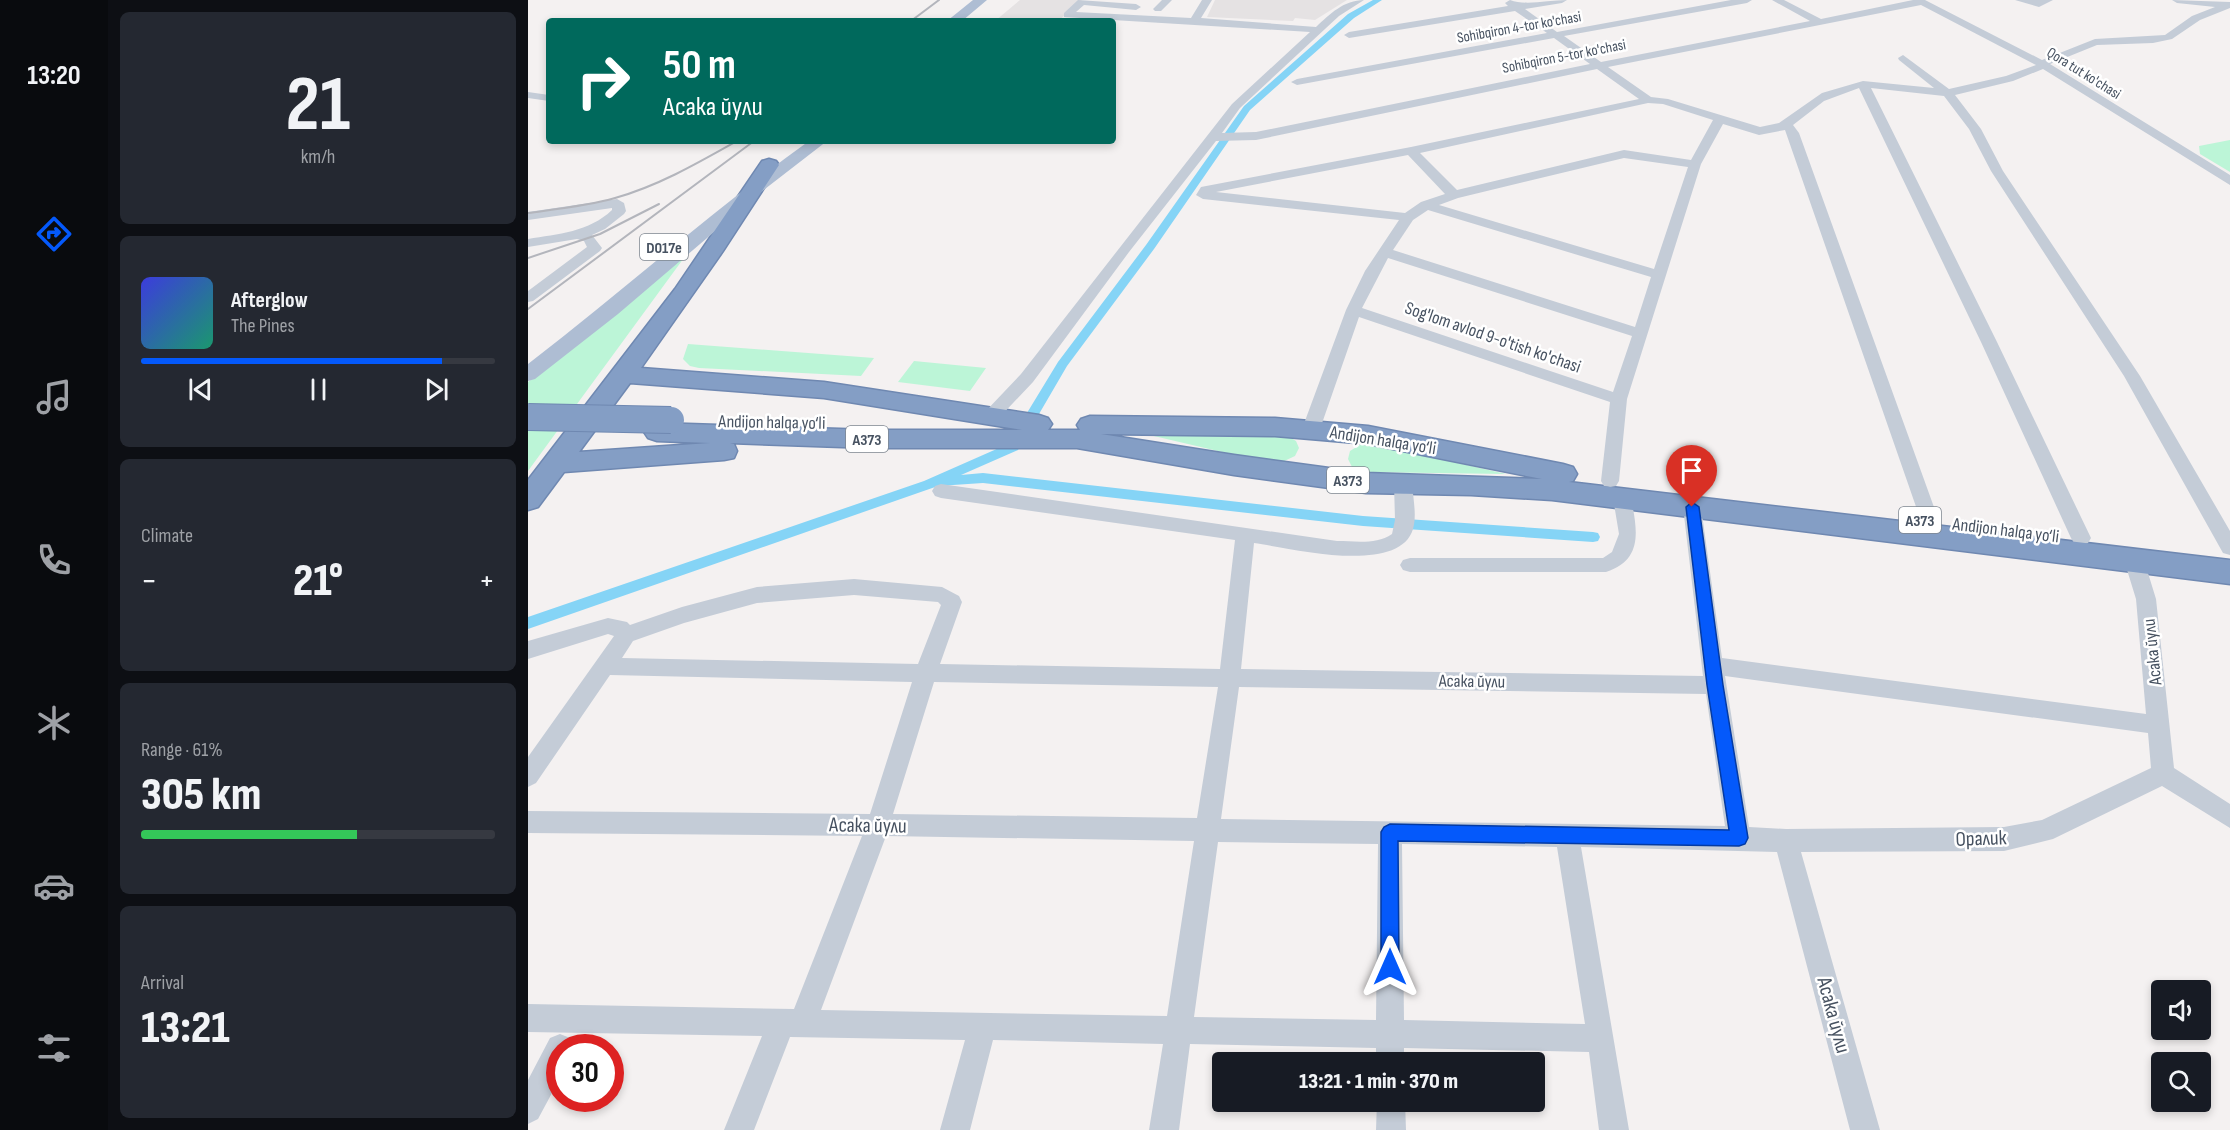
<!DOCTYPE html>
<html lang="en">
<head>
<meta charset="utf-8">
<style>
	:root { --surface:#171b24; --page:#242831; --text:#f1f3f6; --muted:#9ea1a6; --line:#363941; --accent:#0459fb }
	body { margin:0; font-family:"Sofia Sans Condensed",sans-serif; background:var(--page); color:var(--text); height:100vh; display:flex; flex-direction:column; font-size:22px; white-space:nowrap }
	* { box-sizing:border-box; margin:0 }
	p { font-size:20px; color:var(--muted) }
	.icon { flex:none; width:33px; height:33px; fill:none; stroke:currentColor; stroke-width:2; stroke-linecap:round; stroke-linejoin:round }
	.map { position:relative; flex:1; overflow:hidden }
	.sheet { display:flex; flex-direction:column; gap:12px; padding:12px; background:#0d0f14; width:420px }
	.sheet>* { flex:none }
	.guide { position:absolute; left:18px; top:18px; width:570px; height:126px; border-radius:6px; box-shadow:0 3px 9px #0003; background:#00695c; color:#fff; overflow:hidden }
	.buttons { position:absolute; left:1623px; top:980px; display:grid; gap:12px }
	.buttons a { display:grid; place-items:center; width:60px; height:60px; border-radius:6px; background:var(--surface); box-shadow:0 3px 9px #0003; font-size:30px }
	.speed { position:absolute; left:18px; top:1034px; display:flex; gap:12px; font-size:30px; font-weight:700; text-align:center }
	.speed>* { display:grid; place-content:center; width:78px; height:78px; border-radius:50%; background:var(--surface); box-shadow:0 3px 9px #0003; line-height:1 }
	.speed .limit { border:9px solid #d22; background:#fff; color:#111 }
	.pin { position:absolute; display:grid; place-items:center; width:51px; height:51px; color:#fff; margin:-62px -26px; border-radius:50% 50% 50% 0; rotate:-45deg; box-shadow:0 0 6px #0007 }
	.pin .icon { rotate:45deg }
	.me { position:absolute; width:66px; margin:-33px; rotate:0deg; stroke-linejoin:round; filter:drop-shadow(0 0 4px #0008) }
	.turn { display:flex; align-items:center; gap:21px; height:126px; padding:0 18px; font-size:27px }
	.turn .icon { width:78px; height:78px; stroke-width:2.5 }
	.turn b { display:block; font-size:42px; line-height:51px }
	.big { font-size:45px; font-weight:800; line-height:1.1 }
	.sheet .widget { flex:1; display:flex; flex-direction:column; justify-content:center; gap:9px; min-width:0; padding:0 21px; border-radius:9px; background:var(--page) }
	.sheet .dial { align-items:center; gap:0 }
	.dial b { font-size:78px; line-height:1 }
	.song { display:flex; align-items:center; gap:18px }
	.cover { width:72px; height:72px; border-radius:9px; background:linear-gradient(135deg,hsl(240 70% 55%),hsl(160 70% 35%)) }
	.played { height:6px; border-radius:3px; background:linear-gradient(90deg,var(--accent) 85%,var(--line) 85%) }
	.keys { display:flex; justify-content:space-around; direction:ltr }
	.heat { display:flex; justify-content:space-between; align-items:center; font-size:33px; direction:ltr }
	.charge { height:9px; border-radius:4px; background:linear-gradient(90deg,#34c759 61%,var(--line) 0) }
	.trip { position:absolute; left:684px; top:1052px; width:333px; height:60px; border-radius:6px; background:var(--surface); box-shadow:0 3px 9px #0003; font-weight:800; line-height:60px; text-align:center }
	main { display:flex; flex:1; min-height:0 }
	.tab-bar { display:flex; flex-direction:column; width:108px; justify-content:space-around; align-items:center; background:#090b0e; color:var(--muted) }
	.tab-bar .icon { width:42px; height:42px }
	.tab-bar .current { color:var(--accent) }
	.tab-bar b { font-size:27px; color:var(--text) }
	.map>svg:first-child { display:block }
	.education { fill:#e5e2e3 }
	.green { fill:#bcf5d7 }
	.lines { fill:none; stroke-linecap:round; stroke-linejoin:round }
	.canal { fill:#85d4f6; fill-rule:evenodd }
	.highway-casing { stroke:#6f88b1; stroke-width:3 }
	.minor { fill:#c4ccd7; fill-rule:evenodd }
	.major { fill:#aebdd3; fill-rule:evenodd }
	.highway { fill:#849ec5; fill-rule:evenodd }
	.rail { stroke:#b3b5bc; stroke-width:2 }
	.highway-bridge-casing { stroke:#6f88b1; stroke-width:28; stroke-linecap:butt }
	.highway-bridge { stroke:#849ec5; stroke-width:26 }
	.route { fill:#0459fb; stroke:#033aa3; stroke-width:1.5 }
	.labels { text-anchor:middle; stroke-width:5; stroke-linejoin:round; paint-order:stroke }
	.far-street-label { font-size:15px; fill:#475261; stroke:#fff }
	.shield { fill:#fff; stroke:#7e8690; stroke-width:1.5 }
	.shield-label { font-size:16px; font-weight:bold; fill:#475261 }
	.street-label { font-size:18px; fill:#475261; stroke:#fff }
	.near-street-label { font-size:21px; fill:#475261; stroke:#fff }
</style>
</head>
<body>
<main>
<nav class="tab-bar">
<b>13:20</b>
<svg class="icon current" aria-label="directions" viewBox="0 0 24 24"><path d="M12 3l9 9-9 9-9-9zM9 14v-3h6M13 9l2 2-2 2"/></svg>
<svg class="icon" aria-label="music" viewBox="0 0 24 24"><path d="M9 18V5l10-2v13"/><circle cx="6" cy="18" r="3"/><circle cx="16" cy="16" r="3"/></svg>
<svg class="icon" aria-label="phone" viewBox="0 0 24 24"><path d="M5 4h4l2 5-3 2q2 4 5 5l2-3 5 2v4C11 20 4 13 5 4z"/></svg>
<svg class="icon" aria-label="climate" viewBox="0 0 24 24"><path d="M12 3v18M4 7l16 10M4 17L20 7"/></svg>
<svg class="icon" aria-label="car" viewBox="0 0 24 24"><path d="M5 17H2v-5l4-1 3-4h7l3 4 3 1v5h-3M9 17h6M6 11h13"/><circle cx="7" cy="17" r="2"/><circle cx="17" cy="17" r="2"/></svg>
<svg class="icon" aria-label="filters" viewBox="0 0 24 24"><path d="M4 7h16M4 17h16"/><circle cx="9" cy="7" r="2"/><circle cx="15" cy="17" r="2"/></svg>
</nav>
<section class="sheet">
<div class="widget dial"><b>21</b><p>km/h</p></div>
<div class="widget">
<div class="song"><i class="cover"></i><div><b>Afterglow</b><p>The Pines</p></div></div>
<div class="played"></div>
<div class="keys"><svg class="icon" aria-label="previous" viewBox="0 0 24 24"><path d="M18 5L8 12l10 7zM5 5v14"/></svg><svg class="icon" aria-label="pause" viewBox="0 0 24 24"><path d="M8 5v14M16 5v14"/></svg><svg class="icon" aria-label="next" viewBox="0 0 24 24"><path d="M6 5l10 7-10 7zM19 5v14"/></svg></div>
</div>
<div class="widget"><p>Climate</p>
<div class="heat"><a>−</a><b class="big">21°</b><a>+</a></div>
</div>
<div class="widget"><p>Range · 61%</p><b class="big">305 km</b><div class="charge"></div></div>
<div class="widget"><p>Arrival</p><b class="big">13:21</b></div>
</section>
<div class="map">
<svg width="1702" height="1130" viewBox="0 0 1702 1130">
	<rect width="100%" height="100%" fill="#f4f1f1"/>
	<path class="education" d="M492,0H554L530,21H467Z
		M687,0H819L787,20L767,18L765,21L679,17Z"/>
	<path class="green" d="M1702,140V172L1672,154L1671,146Z
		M161,251L0,471V382Z
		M160,344L346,358L333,376L171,368L162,366L155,359Z
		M386,361L458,368L442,391L370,382Z
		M613,433L759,436L768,441L771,448L767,456L752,463L724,459Z
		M835,443L847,444L978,474L834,472L824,467L820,459L822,451Z"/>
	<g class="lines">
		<path class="canal" d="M845,0H854L826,18L722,110L626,249L539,366L490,450L433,475L455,473L835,516L1065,532L1070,533L1072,537L1070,541L1065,542L835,526L455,483L410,486L0,629V617L396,481L480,444L530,362L618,245L716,106L820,14Z"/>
		<g class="highway-casing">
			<path id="highway" d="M241,159L248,161L251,165L195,251L113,368L296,382L511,415L520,418L524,424L520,430H552L549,425L553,419L562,416L747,418L840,426L1035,464L1045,467L1049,474L1045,481L1041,482L1702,560V584L1024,500L943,495L838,493L706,475L549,448H343L202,443L206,444L209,451L206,458L196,460L36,472L10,507L0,510V480L147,289L234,161ZM102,383L296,398L494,430H343L129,423L120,426L116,432L120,438L129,441L182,443L51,452ZM573,434L747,436L840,444L1014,479L838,473L706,455Z"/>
		</g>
		<path class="minor" d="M550,0L608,4L613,7L608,10L556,5L548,12L663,18L674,0H684L673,18L788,27C802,14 816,0 836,0L811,16L712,108L694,133L728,132L1062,64L1026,38L769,85L763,82L769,79L1019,33L987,11L821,38L816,35L821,32L980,6L977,3L982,0C998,6 1020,0 1039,0L1034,3L997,9L1029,32L1203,0H1224L1219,3L1036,36L1073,62L1282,21L1244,0H1256L1293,19L1385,0H1397L1514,60L1567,39L1637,35L1664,16L1687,7L1649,3L1644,0L1702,2V8L1672,20L1644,39L1625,43L1569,45L1522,64L1702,175V185L1515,69L1485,81L1427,95L1453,129L1475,171L1612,376L1702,531V555L1695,553L1596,376L1463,171L1441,129L1416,96L1343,88L1469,342L1563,538L1560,543L1553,545L1546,543L1543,538L1453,342L1331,88L1296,101L1265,125L1271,133L1411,521L1409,526L1402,528L1395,526L1393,521L1257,130L1231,135L1195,124L1173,164L1099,399L1091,481L1088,486L1082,487L1076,486L1073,481L1082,402L831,317L792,429L789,433H777L774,429L818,310L837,271L871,220L675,199L668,195L673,187L883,147L1111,99L1069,69L728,140L688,141L601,252L505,382L468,421H456L454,417L456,413L493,374L704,104L782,32L536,17V13ZM1393,5L1508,65L1478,76L1421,89L1375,55L1370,58L1371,60L1406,88L1335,81L1294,93L1251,123L1232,127L1140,99L1123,97L1080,67ZM1120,103L1135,104L1185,120L1163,160L1096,150L929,190L892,153ZM880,155L917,194L893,202L877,213L688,192ZM1096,158L1160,167L1126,269L911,205L930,198ZM900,210L1123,277L1107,327L865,250L885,220ZM860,258L1104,336L1085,392L834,308Z
			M634,0H644L633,11H627L625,9Z
			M1487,0H1525L1511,7Z
			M0,92L21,95V101L0,98Z
			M89,199L96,203L98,211L96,214L77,229L64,235L74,248L72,251L5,301L0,302V291L59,247L56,241L49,239L0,247V239C30,234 61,232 84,210V208L0,220V212Z
			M875,477L881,478L884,483C885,498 889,515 885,529C871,576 762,548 726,543L713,669L1175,676L1155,507L1157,502L1164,500L1171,502L1173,507L1194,658L1618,714L1608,599L1596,560L1599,555L1606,553L1613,555L1616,560L1628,599L1646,768L1702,804V828L1634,786L1525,839L1476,851L1273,852L1352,1130H1322L1249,852L1053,847L1101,1130H1071L1061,1052L876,1048V1062H848V1048L662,1044L651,1130H621L635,1044L465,1040L442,1130H412L437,1040L262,1037L226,1130H196L234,1036L0,1032V1004L266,1009L334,836L0,833V811L342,814L384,682L82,675L8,783L0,787V757L86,636L80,634L0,659V641L80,618L99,622L102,625L154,607L229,587L326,579L414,587L431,596L434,602L412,664L692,669L707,540L413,498L407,496L404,491L407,486L413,484L809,541C827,541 848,545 864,534L867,520L866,483L869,478ZM326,595L410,602L413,605L390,664L94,658L105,641L156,623L229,603ZM1197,676L1620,733L1623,768L1514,820L1476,827L1258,829L1221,827ZM406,682L690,687L669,818L365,814ZM711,687L1178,694L1197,826L693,819ZM358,836L666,841L639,1016L293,1010ZM690,842L850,844L848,1020L666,1017ZM874,844L1029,847L1057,1024L876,1020Z
			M1094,491L1100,493L1103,498C1109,529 1116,560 1078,572H882L875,570L872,565L875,560L882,558H1075L1084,552L1091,534L1085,498L1088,493Z
			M32,1034L42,1038L46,1047H32V1078L10,1119L0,1124V1080L22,1038Z
			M849,1101H877L878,1130H848Z"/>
		<path class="major" d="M445,0H459L434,21H419Z
			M281,141H299L233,192L90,314L7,379L0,381V364C95,291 184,211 281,141Z"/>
		<use href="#highway" class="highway"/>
		<path class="rail" d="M383,21L411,0
			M0,213C29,209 59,206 87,198C130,186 170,163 209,141
			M0,258L72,234L131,204
			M0,309L226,141"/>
		<g class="highway-bridge-casing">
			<path id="highway-bridge" d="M0,417L143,420"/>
		</g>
		<use href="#highway-bridge" class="highway-bridge"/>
	</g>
	<path class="route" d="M1164,502L1171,507L1195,685L1220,838L1217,844L1211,846L870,841L871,967L869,973L862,976L855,973L853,967V832L856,827L862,824L1201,830L1179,685L1158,507Z"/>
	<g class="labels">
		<g class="far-street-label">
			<text transform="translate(991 27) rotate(-10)" y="5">Sohibqiron 4-tor ko'chasi</text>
			<text transform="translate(1036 56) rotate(-11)" y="5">Sohibqiron 5-tor ko'chasi</text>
			<text transform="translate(1556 73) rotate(32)" y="5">Qora tut ko'chasi</text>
		</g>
		<g class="shield">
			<rect x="112" y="234" width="48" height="26" rx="4.5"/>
			<rect x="318" y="426" width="42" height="26" rx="4.5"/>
			<rect x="799" y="467" width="42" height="26" rx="4.5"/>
			<rect x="1371" y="507" width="42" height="26" rx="4.5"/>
		</g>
		<g class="shield-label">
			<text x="136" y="253">D017e</text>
			<text x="339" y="445">A373</text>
			<text x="820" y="486">A373</text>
			<text x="1392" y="526">A373</text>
		</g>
		<g class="street-label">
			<text transform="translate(965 337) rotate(19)" y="6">Sog'lom avlod 9-o'tish ko'chasi</text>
			<text transform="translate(244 422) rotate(1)" y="6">Andijon halqa yo‘li</text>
			<text transform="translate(855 440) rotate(9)" y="6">Andijon halqa yo‘li</text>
			<text transform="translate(1478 530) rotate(7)" y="6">Andijon halqa yo‘li</text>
			<text transform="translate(1624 652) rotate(-96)" y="6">Асака йули</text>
			<text transform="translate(944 681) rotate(1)" y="6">Асака йули</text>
		</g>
		<g class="near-street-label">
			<text transform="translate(340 825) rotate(1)" y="7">Асака йули</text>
			<text transform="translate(1453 838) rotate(-2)" y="7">Оралик</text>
			<text transform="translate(1306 1015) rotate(75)" y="7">Асака йули</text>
		</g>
	</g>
</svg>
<div class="buttons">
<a><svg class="icon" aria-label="sound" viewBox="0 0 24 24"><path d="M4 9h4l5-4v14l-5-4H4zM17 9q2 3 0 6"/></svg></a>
<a><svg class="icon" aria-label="search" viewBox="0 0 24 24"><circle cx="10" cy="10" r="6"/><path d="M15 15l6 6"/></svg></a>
</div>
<div class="speed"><div class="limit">30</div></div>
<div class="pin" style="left:1164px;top:507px;background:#d93025"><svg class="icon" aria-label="arrive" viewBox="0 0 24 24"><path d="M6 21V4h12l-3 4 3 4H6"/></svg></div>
<svg class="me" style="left:862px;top:967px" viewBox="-20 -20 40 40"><path d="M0-17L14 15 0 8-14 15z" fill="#0459fb" stroke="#fff" stroke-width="4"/></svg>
<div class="trip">13:21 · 1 min · 370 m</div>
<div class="guide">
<div class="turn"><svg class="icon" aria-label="right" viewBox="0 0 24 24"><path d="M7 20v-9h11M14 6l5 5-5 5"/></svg><div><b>50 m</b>Асака йули</div></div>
</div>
</div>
</main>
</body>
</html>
